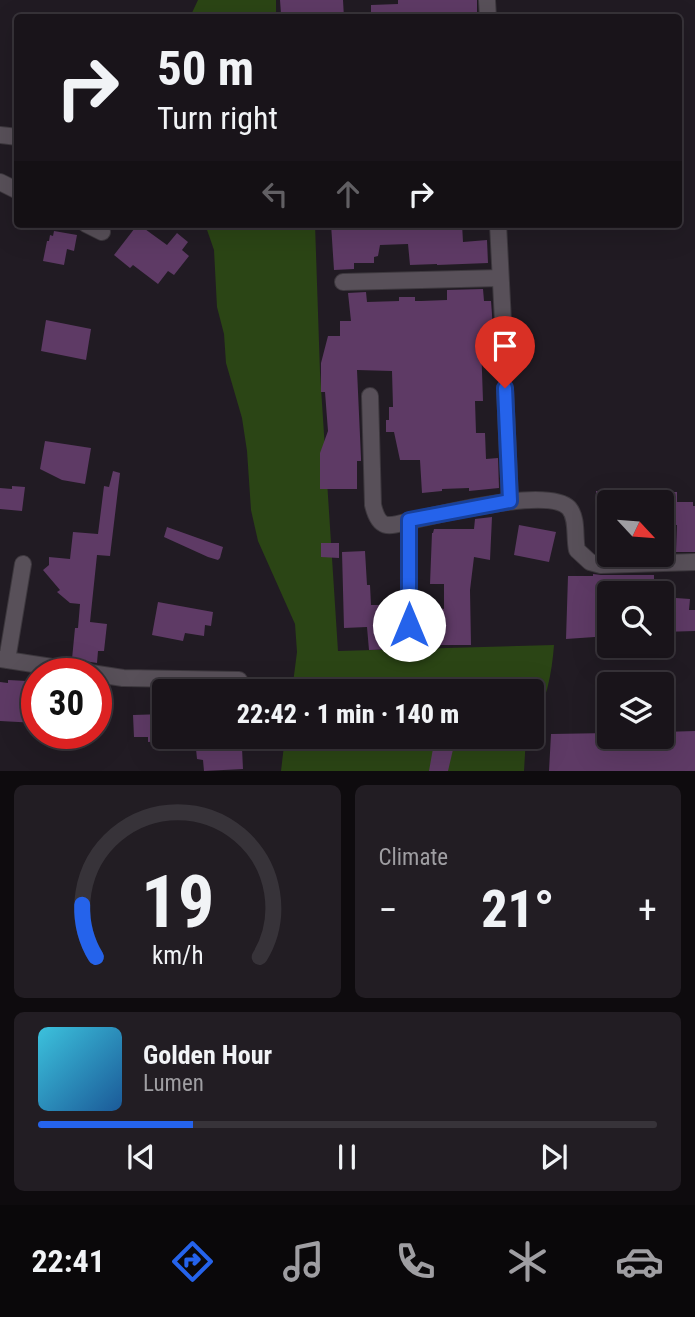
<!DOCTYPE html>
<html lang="en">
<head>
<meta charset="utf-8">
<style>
	:root { --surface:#19141a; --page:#221d23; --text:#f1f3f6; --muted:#9f9ea2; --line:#373339; --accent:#2563eb }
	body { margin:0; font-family:"Roboto Condensed",sans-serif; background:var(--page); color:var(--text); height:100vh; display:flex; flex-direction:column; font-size:26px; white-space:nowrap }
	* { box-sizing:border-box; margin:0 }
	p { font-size:23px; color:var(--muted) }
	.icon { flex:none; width:38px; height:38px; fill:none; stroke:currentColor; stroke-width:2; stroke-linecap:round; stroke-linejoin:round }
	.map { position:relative; height:771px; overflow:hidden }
	.side { display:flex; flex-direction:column; gap:14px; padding:14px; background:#0e0b0e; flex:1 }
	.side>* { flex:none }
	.guide { position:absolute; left:14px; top:14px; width:668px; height:214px; border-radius:7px; box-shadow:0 7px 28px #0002,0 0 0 2px var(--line); background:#19141a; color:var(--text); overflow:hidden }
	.needle { width:46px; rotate:116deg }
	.fabs { position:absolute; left:597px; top:490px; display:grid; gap:14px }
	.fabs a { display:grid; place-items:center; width:77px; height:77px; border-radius:7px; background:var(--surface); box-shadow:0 7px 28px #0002,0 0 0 2px var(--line); font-size:35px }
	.speed { position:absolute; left:21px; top:658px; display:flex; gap:14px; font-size:35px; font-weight:700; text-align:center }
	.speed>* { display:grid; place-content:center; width:91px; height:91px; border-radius:50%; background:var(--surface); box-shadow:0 7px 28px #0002,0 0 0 2px var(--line); line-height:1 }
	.speed .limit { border:10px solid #d22; background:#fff; color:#111 }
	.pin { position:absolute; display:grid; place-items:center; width:60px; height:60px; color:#fff; margin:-72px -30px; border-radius:50% 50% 50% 0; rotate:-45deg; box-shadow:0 0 7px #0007 }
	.pin .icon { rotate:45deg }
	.me { position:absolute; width:77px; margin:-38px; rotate:0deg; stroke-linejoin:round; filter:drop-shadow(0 0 5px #0008) }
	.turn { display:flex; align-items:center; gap:24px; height:147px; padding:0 28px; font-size:32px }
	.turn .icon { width:91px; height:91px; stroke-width:2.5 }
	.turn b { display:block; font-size:49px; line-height:60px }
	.lanes { display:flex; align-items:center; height:66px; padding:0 28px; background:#0003; justify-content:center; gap:35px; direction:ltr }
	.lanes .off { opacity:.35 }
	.big { font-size:52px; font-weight:800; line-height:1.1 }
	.side .widget { flex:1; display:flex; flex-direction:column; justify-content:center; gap:10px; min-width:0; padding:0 24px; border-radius:10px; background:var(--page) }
	.side .dial { align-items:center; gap:0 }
	.dial svg { height:182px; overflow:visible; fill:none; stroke:var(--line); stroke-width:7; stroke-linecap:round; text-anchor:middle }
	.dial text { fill:var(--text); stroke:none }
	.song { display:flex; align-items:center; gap:21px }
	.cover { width:84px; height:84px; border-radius:10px; background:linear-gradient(135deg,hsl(190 70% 55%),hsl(210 70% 35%)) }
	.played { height:7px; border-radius:4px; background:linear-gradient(90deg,var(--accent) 25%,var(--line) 25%) }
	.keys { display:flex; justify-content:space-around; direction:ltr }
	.heat { display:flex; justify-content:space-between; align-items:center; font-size:38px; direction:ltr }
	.side .tiles { flex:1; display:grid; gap:14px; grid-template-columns:1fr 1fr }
	.widget:last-child { grid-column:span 2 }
	.trip { position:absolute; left:152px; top:679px; width:392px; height:70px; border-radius:7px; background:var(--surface); box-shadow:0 7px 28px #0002,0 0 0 2px var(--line); font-weight:800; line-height:70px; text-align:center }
	.menu { display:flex; height:112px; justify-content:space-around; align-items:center; background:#0a080a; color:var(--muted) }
	.menu .icon { width:49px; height:49px }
	.menu .current { color:var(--accent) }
	.menu b { font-size:32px; color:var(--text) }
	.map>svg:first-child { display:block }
	.green { fill:#2b4515 }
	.building { fill:#5e3a65 }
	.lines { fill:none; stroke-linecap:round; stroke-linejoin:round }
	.street-casing { stroke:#3d383e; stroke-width:18 }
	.street { stroke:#585059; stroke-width:16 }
	.route-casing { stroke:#184099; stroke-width:18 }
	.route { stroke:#2563eb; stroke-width:12 }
</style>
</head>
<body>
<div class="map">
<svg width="695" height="771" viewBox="0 0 695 771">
	<rect width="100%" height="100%" fill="#211b23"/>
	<path class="green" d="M198,0H276V17H190Z
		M205,224H315L320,372L338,651L554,645C552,673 546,703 532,727V691H292L297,652L295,624L258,541L251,510L247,451L242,418L226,363L224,334L217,307L214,250Z
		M285,737H526L524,771H281Z"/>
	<path class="building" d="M280,0H343L344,18H285V14H281Z
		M398,0H477V18H371V5L398,4Z
		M138,224L167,245L177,233L188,242L182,250L189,256L174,275L168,271L158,284L133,265L130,268L114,255Z
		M331,224H408V228L438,227V224H462L463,242L487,240L488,263L437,265V264L410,265L408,244L380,245L378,256L374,257V263H354V269L334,270Z
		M54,231L77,235L74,251L67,249L64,265L43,261L47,241H49L50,235L53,236Z
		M483,289L484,301H491L494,342H481L483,401H475L476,433H485L486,459L498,458L499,488L469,491V488L442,489V491L422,493L420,460H400L394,432H386V420H389V407H393L392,371L357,370L361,458V461H357V489H320V453L328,431L325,392H321V363L328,336H340V321H351L348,293L366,292L367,302L399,301V297H415V301H421L447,300V290Z
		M46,320L91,329L86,360L41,351Z
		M45,441L91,448L85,484L62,480L40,469Z
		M113,471L120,473L110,556L97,555L90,622L107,624L104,651H98L97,663L72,659L75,628H78L80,604L70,603L57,592L60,590L43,570L49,565V557L70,559L73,532L98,534L104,486L109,487Z
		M12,486L25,487L22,511L0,509V488L12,489Z
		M596,491H609V543L596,542Z
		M662,492H677V502H693V506H695V552H676L677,525H662Z
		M492,517L490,560L474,557L470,590L471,645H438L439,608L444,609V584H430L432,533H433L434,529H474L475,519Z
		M519,525L556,532L549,562L514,555Z
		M167,527L223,547L220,558L218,560L208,557L164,537Z
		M321,543H339V558L321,557Z
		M365,551L367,585H370L371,605H392L394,649L369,650L367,627L344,628L342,552Z
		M593,574L601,575H654V593H609V636L566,639L568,576H593Z
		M662,597L690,599L689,610H695V631L662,632Z
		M158,602L213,612L211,626L205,625L204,636L185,633L183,641L152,635Z
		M8,680L27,681L26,698H37V723L0,721V682L8,683Z
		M164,714V741L148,742V737H134L133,715Z
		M695,731V771H549L551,734L609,733V737H662V732Z
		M221,737H267V747L242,748L243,769L204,771L203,760L197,759L195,739L221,738Z
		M435,737L455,741L448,771H429Z"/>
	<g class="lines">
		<g class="street-casing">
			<path id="street" d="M487,0L488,18
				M0,135L18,137
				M0,182L18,191
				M86,224L102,232
				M498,224L505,361
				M343,282L500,278
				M505,389L510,501
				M370,396L373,505C379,530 388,527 409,521C439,515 548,486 569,508C578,519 574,537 577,550L590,562L601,565L695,562
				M409,625V521
				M0,659L123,678L239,680
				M7,660L23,564"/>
		</g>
		<use href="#street" class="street"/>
	</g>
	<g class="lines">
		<g class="route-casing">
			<path id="route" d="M409,625V520L510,501L505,388"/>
		</g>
		<use href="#route" class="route"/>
	</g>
</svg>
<div class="fabs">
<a><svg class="needle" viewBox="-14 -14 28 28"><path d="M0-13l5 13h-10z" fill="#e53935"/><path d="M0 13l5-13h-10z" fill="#9f9ea2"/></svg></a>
<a><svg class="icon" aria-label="search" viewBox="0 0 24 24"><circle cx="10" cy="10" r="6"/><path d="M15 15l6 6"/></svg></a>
<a><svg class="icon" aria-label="layers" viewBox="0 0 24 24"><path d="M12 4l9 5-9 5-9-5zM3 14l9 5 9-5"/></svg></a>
</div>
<div class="speed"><div class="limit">30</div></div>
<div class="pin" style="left:505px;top:388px;background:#d93025"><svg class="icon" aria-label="arrive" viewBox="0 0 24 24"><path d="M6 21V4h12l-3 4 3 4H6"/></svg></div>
<svg class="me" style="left:409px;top:625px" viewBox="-20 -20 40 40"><circle r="19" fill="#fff"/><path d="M0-13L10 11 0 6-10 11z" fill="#2563eb"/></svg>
<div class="trip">22:42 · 1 min · 140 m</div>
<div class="guide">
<div class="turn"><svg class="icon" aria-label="right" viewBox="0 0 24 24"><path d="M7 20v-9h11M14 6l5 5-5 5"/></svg><div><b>50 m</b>Turn right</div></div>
<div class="lanes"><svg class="icon off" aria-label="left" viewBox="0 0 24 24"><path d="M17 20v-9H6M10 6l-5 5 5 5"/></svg><svg class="icon off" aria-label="ahead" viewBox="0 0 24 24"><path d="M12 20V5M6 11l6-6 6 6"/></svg><svg class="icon" aria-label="right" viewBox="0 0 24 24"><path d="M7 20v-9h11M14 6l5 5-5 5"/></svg></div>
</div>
</div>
<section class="side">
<div class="tiles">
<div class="widget dial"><svg viewBox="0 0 100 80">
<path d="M14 69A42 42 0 1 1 86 69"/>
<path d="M14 69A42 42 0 0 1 8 46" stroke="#2563eb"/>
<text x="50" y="56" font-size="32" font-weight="700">19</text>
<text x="50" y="72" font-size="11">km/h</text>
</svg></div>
<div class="widget"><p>Climate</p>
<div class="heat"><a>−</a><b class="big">21°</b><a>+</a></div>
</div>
<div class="widget">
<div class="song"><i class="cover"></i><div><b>Golden Hour</b><p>Lumen</p></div></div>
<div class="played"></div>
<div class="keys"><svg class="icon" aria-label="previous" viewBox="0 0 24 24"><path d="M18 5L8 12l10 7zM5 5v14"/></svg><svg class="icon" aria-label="pause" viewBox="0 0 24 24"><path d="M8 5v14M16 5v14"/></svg><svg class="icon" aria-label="next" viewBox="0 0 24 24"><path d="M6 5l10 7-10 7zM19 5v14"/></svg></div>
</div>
</div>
</section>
<nav class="menu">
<b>22:41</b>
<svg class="icon current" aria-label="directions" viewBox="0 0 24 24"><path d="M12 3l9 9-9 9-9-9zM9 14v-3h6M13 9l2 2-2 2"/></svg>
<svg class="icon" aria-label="music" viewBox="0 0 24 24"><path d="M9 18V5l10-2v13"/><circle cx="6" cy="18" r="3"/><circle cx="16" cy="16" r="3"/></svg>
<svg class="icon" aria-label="phone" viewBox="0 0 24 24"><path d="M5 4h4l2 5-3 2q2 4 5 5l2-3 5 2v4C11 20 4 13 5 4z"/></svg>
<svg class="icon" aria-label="climate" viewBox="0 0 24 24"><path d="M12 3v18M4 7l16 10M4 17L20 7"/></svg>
<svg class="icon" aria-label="car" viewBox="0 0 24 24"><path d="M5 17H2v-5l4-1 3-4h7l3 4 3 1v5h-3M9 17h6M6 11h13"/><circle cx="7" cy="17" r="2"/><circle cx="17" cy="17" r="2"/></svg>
</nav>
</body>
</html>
